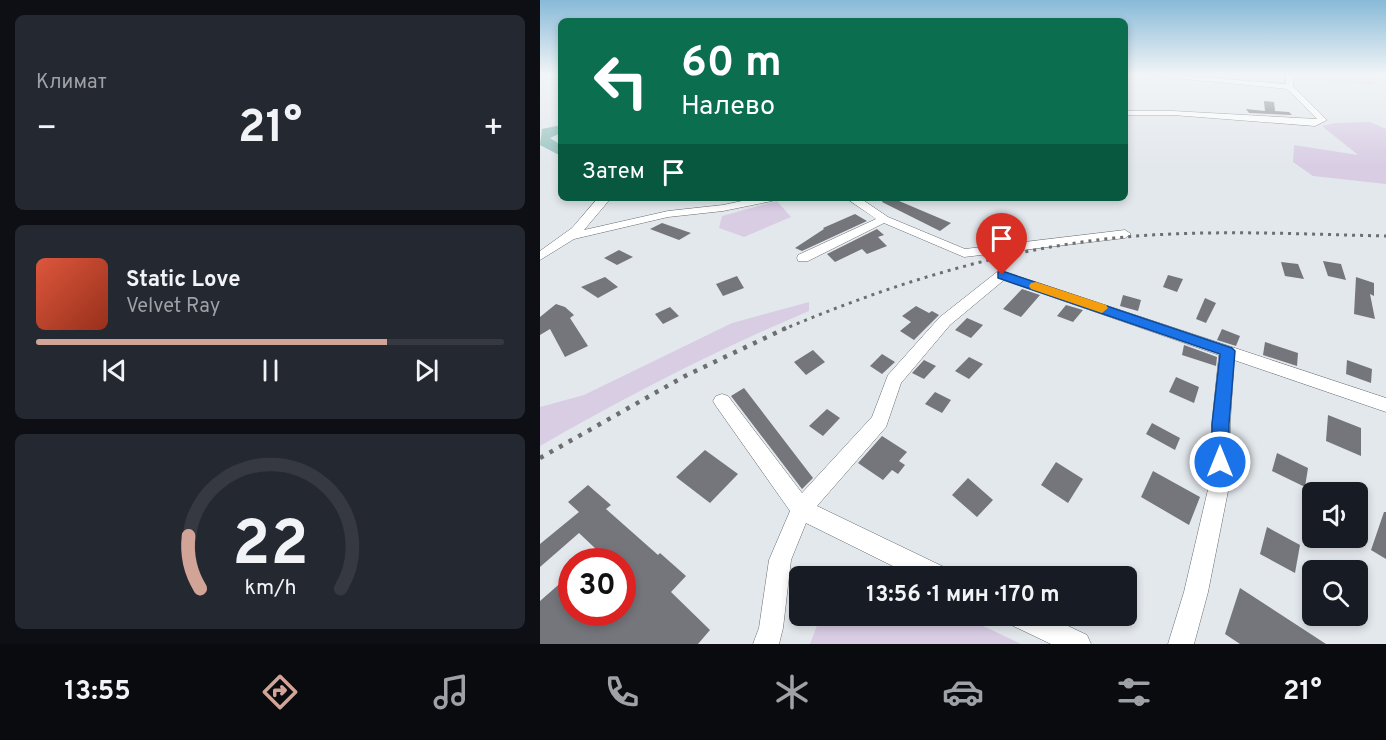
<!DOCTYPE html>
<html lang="ru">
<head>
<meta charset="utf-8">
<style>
	:root { --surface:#171b24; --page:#242831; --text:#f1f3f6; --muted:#9ea1a6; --line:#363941; --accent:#d2a498 }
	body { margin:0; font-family:Overpass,sans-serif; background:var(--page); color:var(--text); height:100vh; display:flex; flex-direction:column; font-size:22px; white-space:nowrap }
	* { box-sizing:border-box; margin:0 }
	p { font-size:20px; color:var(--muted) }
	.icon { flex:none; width:33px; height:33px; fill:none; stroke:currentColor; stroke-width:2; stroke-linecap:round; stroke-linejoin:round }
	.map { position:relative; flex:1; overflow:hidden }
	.sheet { display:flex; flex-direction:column; gap:15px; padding:15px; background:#0d0f14; width:540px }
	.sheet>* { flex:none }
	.hud { position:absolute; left:18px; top:18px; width:570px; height:183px; border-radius:9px; box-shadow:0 3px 9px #0003; background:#0b6e4f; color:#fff; overflow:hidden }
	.buttons { position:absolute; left:762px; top:482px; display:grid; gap:12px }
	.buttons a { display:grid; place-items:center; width:66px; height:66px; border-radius:9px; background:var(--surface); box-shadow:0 3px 9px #0003; font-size:30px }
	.speed { position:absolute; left:18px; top:548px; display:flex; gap:12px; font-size:30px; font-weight:700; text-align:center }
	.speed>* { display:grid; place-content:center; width:78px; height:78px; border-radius:50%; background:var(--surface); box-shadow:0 3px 9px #0003; line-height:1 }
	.speed .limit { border:9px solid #d22; background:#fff; color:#111 }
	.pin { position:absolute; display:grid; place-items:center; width:51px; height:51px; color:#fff; margin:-62px -26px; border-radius:50% 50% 50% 0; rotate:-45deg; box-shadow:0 0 6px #0007 }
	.pin .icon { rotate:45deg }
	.me { position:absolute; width:66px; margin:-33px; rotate:0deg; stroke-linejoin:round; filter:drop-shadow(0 0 4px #0008) }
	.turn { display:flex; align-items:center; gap:21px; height:126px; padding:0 24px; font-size:27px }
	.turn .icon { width:78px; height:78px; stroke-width:2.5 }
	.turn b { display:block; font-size:42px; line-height:51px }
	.then { display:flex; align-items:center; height:57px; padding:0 24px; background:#0003; gap:12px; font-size:22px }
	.big { font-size:45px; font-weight:700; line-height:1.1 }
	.sheet .tile { flex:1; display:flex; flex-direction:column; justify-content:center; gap:9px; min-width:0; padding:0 21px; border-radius:9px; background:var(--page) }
	.sheet .dial { align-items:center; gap:0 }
	.dial svg { height:156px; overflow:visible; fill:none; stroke:var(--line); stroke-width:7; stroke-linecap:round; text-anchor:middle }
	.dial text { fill:var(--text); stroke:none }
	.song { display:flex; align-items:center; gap:18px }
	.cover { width:72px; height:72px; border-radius:9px; background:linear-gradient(135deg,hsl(10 70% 55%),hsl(10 70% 35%)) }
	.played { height:6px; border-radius:3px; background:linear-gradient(90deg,var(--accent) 75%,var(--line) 75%) }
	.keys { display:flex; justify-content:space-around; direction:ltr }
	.heat { display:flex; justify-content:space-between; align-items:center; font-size:33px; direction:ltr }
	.trip { position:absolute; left:249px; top:566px; width:348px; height:60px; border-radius:9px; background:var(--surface); box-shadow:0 3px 9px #0003; font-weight:700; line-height:60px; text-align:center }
	.dock { display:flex; height:96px; justify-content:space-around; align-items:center; background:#090b0e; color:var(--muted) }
	.dock .icon { width:42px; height:42px }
	.dock .on { color:var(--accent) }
	.dock b { font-size:27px; color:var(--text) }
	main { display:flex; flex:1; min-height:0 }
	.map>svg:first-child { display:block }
	.green { fill:#d9cde4 }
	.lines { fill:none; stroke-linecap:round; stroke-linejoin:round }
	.river { fill:#98c2c0; fill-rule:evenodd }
	.building { fill:#75767c }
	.minor-casing { stroke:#676c71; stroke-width:1 }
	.minor { fill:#fff; fill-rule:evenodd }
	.rail-far1 { stroke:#6c6f72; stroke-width:3; stroke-dasharray:3 5; stroke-linecap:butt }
	.rail { stroke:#6c6f72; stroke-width:4.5; stroke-dasharray:4 7; stroke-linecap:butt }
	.route { fill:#1a73e8; stroke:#114b97; stroke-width:1.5 }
	.slow { fill:#f59e0b }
</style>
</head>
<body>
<main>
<section class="sheet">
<div class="tile"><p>Климат</p>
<div class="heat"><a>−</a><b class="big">21°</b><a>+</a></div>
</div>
<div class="tile">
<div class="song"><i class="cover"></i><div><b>Static Love</b><p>Velvet Ray</p></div></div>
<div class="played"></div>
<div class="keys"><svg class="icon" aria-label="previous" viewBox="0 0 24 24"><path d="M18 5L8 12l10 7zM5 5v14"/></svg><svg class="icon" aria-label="pause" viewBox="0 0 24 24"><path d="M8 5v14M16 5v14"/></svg><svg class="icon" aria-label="next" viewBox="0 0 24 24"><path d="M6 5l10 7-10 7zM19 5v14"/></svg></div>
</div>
<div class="tile dial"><svg viewBox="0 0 100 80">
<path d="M14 69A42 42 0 1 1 86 69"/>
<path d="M14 69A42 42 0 0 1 8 42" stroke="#d2a498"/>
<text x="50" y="56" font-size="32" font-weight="700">22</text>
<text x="50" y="72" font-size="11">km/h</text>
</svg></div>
</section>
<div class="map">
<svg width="846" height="644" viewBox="0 0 846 644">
	<rect width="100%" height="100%" fill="#e3e8ed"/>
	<path class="green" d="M754,75H846V76L834,77L839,81H834L836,84L830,85L784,80H755Z
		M830,122L846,129V184L773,176L753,162L754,145L818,155L782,126L795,123Z
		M237,201L251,217L204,237L179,228L182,216Z
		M269,302V311C174,351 89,395 0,446V407L44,395L192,323Z
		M281,615H420L481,644H270Z"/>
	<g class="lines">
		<path class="river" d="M21,125V133L10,138L21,145V156L0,145L2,129Z"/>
	</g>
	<path class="building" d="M724,101L734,102L735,111L749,112L752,115L709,113L706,109L725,111Z
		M344,198H352L411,223L400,231L342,202Z
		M315,214L327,221L262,251L255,248L284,229L283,228Z
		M122,223L151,233L139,240L110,229Z
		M337,229L344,235L338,237L347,246L327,254L322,249L295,262L287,254Z
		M79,250L93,257L77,265L64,258Z
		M783,261L801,264L806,280L788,276Z
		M741,262L758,264L764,279L745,276Z
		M628,275L643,279L637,292L623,287Z
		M197,276L204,288L183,296L176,284Z
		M65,277L78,287L58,298L41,287Z
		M816,277L834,283V296L830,294L835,319L814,314Z
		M482,289L500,295L481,317L463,309Z
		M583,295L601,300L598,311L580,306Z
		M665,298L676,303L666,323L656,319Z
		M16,304L25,307L34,315L30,318L48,346L25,357L10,329L0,335V317Z
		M526,305L543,310L533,322L517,316Z
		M376,306L389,313L392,311L399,315L374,340L360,331L371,322L362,316Z
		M130,307L139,316L123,324L115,314Z
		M427,318L443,325L431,338L415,330Z
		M682,329L700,336L696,346L677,340Z
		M725,342L758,353L757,366L723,355Z
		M644,345L677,357L676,366L642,355Z
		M273,350L285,362L266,375L254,362Z
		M342,354L355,362L342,374L330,366Z
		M429,357L443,364L429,379L415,371Z
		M384,360L396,366L384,379L372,373Z
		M807,360L832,369L831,383L806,374Z
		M636,377L659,387L654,403L629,392Z
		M204,388L273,478L262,489L191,396Z
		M395,392L411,400L402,413L385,404Z
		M287,409L300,418L283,436L269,426Z
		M788,415L821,428V456L786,441Z
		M612,423L640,438L635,450L606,434Z
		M342,436L367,452L359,461L365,465L358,474L352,470L343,480L318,463Z
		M165,450L198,474L170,503L136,477Z
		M737,453L768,468L765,487L732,471Z
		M516,462L543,479L528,503L501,485Z
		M613,471L660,497L649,525L601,497Z
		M428,478L453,500L437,517L412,495Z
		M48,485L71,505L66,509L118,555L120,553L146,576L131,592L170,630L158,644H0V601L32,573V612H82V561H45L57,550L39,533L0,567V544L39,512L28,502Z
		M844,512H846V559L831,550Z
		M727,527L760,545L755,573L720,554Z
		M700,588L786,644H700L685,634Z"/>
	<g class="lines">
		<g class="minor-casing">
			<path id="minor" d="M6,75L21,76V80L6,77Z
				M603,75H636L746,84V75H754L753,86L787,120L775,126L633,115H585V111H633L777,119L747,89Z
				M58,198H71L44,230L128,211L183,205L216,198H238L232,201L183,211L128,217L34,239L0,260V251L32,228Z
				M306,198H320L348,217L425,249L585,230L591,234L585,238L424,257L344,223L268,261H258L257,258L258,255L336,219Z
				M462,271L846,398V412L694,360L690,424V481L668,592L654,644H628L644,592L670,481L672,424L679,355L464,280L410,325L361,383L346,427L277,506L406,568L410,576H373L266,523L251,560L243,628L239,644H213L219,628L229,560L250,511L176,406L173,401L176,396L182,394L188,396L262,493L332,417L348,375L400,317L457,272Z
				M466,615H505L547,635L551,644H511L469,624Z"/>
		</g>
		<use href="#minor" class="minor"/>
		<path class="rail-far1" d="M242,330C348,285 460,250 574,238C664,229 755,234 846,236"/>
		<path class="rail" d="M0,458L145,376L246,328"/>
	</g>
	<linearGradient id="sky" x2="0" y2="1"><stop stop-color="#88bad8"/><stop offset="0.45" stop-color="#f2f5f7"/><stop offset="1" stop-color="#f2f5f7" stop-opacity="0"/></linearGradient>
	<rect width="846" height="166" fill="url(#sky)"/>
	<path class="route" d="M462,271L692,348L695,351L689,424V462L687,468L680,470L674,468L672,462V424L680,354L458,278V272Z"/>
	<path class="slow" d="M496,282L566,305L568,308L562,313L491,289L489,286L491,283Z"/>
</svg>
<div class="buttons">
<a><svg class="icon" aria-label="sound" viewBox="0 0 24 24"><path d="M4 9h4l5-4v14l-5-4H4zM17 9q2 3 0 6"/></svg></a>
<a><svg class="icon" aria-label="search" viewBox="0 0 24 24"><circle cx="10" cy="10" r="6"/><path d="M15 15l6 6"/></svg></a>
</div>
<div class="speed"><div class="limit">30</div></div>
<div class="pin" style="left:462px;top:275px;background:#d93025"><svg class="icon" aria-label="arrive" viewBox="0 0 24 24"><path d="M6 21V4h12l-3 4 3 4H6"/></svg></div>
<svg class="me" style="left:680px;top:462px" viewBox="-20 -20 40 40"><circle r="17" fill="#1a73e8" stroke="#fff" stroke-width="3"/><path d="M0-11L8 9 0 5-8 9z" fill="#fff"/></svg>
<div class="trip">13:56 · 1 мин · 170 m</div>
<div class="hud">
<div class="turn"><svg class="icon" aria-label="left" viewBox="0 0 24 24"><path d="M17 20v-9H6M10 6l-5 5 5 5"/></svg><div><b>60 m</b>Налево</div></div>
<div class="then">Затем<svg class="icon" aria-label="arrive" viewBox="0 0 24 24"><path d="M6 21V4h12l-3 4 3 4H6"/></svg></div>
</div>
</div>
</main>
<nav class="dock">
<b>13:55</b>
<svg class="icon on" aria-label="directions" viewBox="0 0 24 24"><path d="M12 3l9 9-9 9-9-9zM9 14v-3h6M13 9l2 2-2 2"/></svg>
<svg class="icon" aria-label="music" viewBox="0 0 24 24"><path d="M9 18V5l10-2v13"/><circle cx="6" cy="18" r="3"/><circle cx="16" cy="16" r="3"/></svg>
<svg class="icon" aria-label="phone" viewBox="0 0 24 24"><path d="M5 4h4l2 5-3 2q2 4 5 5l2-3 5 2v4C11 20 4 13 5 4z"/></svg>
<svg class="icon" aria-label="climate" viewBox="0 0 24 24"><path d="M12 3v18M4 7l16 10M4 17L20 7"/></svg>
<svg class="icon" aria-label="car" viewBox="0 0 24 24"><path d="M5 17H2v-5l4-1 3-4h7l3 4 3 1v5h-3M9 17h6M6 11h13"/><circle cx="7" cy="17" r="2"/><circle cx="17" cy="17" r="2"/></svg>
<svg class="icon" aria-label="filters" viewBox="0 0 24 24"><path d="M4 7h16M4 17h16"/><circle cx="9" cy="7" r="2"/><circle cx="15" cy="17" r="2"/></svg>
<b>21°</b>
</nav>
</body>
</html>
